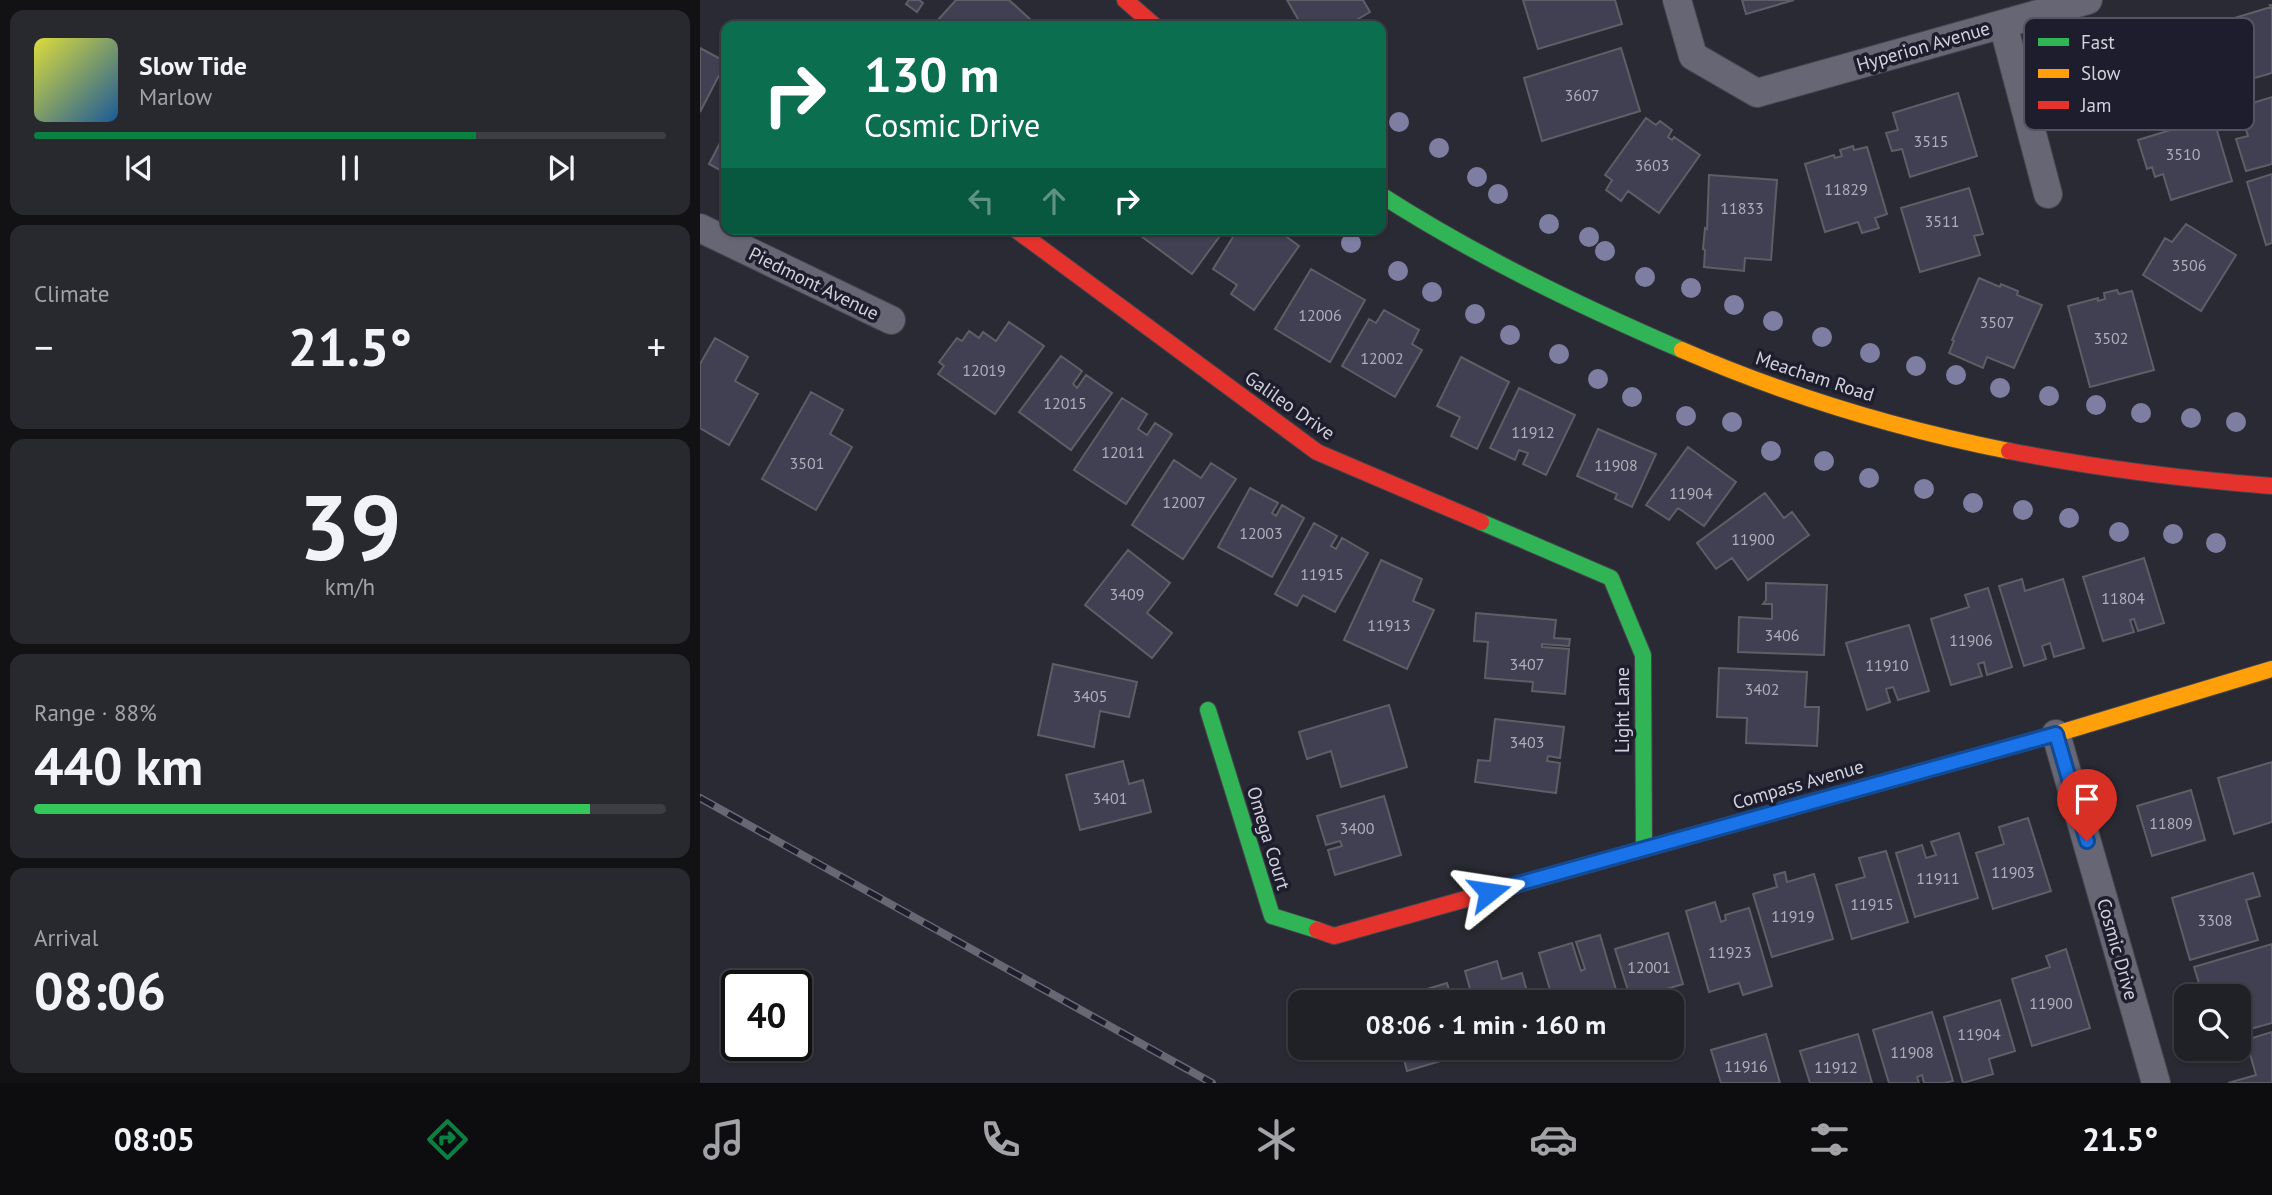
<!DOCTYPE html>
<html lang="en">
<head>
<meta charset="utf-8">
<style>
	:root { --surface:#202027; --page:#28282f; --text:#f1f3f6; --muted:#a2a3a7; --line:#3d3e44; --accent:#0b8043 }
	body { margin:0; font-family:"PT Sans",sans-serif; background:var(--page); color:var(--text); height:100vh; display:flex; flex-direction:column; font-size:26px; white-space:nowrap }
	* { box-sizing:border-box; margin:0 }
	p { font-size:23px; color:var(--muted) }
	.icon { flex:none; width:38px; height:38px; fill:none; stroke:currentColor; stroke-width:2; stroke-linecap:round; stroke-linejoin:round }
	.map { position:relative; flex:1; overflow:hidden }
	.panel { display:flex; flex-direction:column; gap:10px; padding:10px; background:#121215; width:700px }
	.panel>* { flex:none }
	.hud { position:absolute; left:21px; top:21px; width:665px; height:214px; border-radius:14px; box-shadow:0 2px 5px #0004,0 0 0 2px var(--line); background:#0b6e4f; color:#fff; overflow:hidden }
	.tools { position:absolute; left:1474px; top:984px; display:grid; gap:14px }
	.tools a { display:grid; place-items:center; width:77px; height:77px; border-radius:14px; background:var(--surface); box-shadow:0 2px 5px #0004,0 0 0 2px var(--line); font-size:35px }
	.speed { position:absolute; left:21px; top:970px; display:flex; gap:14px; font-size:35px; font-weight:700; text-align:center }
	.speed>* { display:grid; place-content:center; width:91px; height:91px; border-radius:50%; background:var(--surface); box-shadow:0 2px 5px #0004,0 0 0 2px var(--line); line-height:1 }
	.speed .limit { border:4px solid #111; border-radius:10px; background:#fff; color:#111 }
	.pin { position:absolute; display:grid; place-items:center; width:60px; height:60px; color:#fff; margin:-72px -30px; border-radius:50% 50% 50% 0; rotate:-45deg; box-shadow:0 0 7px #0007 }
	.pin .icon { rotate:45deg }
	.me { position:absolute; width:77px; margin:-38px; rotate:75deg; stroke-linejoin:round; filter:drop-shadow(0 0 5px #0008) }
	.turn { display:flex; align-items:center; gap:24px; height:147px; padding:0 28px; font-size:32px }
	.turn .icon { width:91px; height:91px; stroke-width:2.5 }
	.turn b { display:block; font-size:49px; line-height:60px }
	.lanes { display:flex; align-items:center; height:66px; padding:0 28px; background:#0003; justify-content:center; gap:35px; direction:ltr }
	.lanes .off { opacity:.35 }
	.big { font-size:52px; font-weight:600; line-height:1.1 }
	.panel .card { flex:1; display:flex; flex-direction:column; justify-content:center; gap:10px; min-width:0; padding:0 24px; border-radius:14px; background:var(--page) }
	.panel .dial { align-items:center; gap:0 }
	.dial b { font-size:91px; line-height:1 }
	.song { display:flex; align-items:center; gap:21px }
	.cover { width:84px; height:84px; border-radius:10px; background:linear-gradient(135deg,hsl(60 70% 55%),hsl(210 70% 35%)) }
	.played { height:7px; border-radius:4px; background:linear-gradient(90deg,var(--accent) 70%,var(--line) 70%) }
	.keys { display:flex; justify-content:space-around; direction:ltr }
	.heat { display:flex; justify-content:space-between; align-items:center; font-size:38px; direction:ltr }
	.charge { height:10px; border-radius:5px; background:linear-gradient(90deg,#34c759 88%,var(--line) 0) }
	.trip { position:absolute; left:588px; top:990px; width:396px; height:70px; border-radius:14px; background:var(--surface); box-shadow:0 2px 5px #0004,0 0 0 2px var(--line); font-weight:600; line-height:70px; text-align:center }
	.tabs { display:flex; height:112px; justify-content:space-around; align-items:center; background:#0d0d10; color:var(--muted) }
	.tabs .icon { width:49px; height:49px }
	.tabs .current { color:var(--accent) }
	.tabs b { font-size:32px; color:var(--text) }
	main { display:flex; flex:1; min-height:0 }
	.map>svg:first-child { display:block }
	.building { fill:#414052; stroke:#5e5e67; stroke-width:2 }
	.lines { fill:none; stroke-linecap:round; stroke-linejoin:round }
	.street-casing { stroke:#46464e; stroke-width:30 }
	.fast-casing { stroke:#46464e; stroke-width:18 }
	.slow-casing { stroke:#46464e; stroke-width:18 }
	.jam-casing { stroke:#46464e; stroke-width:18 }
	.street { stroke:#666675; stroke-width:28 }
	.fast { stroke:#30b455; stroke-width:16 }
	.slow { stroke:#ff9f0a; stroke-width:16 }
	.jam { stroke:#e5322d; stroke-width:16 }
	.rail-casing { stroke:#686874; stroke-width:8 }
	.rail { stroke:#1d1d2d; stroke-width:5; stroke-dasharray:16; stroke-linecap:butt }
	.tree { fill:#7e7ea3 }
	.route-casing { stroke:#114b97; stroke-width:18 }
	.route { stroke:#1a73e8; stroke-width:12 }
	.labels { text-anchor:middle; stroke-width:7; stroke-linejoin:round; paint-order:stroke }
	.number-label { font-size:16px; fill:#adaeba }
	.street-label { font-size:19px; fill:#d1d2dc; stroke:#1d1d2d }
	.key { fill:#1d1d2d; stroke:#535362; stroke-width:2 }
	.key-label { font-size:19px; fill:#d1d2dc }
</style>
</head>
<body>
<main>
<section class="panel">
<div class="card">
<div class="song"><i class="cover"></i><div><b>Slow Tide</b><p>Marlow</p></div></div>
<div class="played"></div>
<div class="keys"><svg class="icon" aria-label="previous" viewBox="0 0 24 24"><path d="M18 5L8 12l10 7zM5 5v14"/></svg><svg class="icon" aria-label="pause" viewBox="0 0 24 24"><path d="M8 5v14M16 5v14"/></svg><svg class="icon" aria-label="next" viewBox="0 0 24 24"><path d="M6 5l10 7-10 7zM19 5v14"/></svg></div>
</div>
<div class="card"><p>Climate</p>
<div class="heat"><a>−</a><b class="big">21.5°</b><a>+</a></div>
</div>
<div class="card dial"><b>39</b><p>km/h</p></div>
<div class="card"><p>Range · 88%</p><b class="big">440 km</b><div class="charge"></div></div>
<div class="card"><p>Arrival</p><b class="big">08:06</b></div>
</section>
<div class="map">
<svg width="1572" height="1083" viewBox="0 0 1572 1083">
	<rect width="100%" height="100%" fill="#2a2a34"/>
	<path class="building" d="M209,0H219L223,3L217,12L206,4Z
		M256,0H309L331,20L325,26H243L237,21Z
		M587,0H663L670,12L646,26H602Z
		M823,0H915L922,24L838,49Z
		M1042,0H1094L1046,14Z
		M1570,5H1572V73L1537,83L1518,23L1571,7Z
		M0,48L26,62L0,112Z
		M921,48L940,111L842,141L824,78Z
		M1258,93L1277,156L1210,177L1202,149L1192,151L1186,133L1198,130L1193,113Z
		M1572,97V164L1546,171L1536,139L1548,136L1545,127L1549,126L1543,106Z
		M1513,117L1532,181L1471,200L1463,174L1455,177L1452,167L1447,169L1438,140Z
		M946,118L956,125L960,121L972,130L968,137L972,140L974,137L1000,155L959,213L928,191L921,201L906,190L912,180L905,175Z
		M22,139L26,141V179L21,176L24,172L9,164Z
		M1153,146L1154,150L1167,147L1187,214L1175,218L1179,228L1162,233L1158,222L1125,232L1105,164L1134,155L1135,158L1142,156L1140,150Z
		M1572,174V243L1566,245L1547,182Z
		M1009,175L1077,180L1071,260L1045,258L1044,271L1004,267L1005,250L1003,249L1005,228L1007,229Z
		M1269,188L1283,234L1274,236L1280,255L1220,272L1201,208Z
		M1486,224L1536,255L1501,311L1443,275L1465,238L1472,242Z
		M446,229H525L492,274L441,236Z
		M538,229H576L599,246L554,310L531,294L537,285L513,269Z
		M611,269L665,300L630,362L575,329Z
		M1279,278L1300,287L1301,284L1318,291L1317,295L1342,305L1314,368L1287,357L1283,368L1249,353L1254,341L1252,340Z
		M1417,290L1419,294L1432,291L1454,370L1390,387L1368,306L1398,298V301L1405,299L1404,293Z
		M684,310L719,330L712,344L722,350L695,397L642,366L669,319L676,323Z
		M309,322L344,346L295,414L238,374L244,366L239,362L257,338L262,341L269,331L279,338L283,332L296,341Z
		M15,338L48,357L35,381L58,394L29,445L0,428V364Z
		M361,356L382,371L373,384L377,388L386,375L412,393L371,450L319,412Z
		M761,357L809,382L777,449L751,436L760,417L737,406Z
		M819,388L875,415L846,475L823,464L828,453L819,450L815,460L790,448Z
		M111,392L143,410L130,434L152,447L116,510L62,479Z
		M422,398L447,414L438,429L447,435L455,423L472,434L426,504L374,470Z
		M898,429L956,454L932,507L915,499L917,494L877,476Z
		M988,447L1036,482L1004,526L978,508L969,520L946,505Z
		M474,460L501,478L511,463L536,479L483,559L432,525Z
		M550,488L578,503L572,513L576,516L582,505L604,518L572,577L518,547Z
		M1065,493L1084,518L1092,512L1109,535L1048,580L1032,558L1016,569L997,543Z
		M614,523L637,536L631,546L636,549L642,538L668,553L635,612L603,595L597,606L575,594Z
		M428,550L470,583L447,613L472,633L452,658L385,605Z
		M1444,558L1464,623L1438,631L1434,619L1430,620L1434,632L1403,641L1383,577Z
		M681,560L722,579L713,601L734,610L707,669L644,640Z
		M1322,579L1325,591L1363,579L1384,648L1354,657L1350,643L1342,646L1346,659L1324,666L1299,586Z
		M1066,583L1127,585L1124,655L1038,652L1039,617L1072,619V604H1063L1066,600Z
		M1288,588L1312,667L1287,675L1284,662L1278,664L1282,676L1251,685L1231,619L1269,607L1265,595Z
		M776,613L856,620L854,638L870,639L869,646L842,644V647L869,649L865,694L832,691L833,682L785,678L788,642L774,641Z
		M1209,625L1229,691L1198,700L1193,687L1186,689L1190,702L1167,710L1146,643Z
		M353,664L437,682L429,717L400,711L394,747L338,735Z
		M1019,668L1107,672L1105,707H1119L1117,746L1046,743L1047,718L1017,717Z
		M689,705L707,767L641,787L631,751L607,759L599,732Z
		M795,719L864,727L860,758L848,756L847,761L860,763L856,793L775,782L778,760L790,761Z
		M423,761L429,784L443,780L451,812L380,830L366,775Z
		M1572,762V822L1534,834L1518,778Z
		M1491,790L1505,840L1452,856L1437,806Z
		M684,796L701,855L635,875L628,850L642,846L640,841L626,845L617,816Z
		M1328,818L1351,891L1293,909L1276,853L1304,844L1299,827Z
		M1259,833L1278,898L1215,917L1196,853L1222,845L1226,858L1236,855L1231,842Z
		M1186,851L1208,922L1152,939L1136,885L1165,877L1159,858Z
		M1085,872L1087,882L1114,874L1133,939L1072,957L1053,894L1077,887L1074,875Z
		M1553,873L1560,896L1546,900L1558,940L1490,960L1472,898Z
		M1015,902L1021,922L1026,920L1025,915L1049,908L1072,986L1043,995L1039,983L1009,992L986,911Z
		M968,933L983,984L931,1000L915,949Z
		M900,935L920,1003H854L839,953L872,943L881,971L885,969L876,942Z
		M1572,944V1023L1543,1031L1538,1014V996H1503L1494,967Z
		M1366,949L1390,1028L1332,1046L1312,979L1350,967L1346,956Z
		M797,961L802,979L822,973L830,1003H774L765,971Z
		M747,983L753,1003H702L700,997Z
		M1300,1000L1315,1051L1289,1059L1293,1074L1263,1083L1244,1017Z
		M1232,1012L1253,1081L1244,1083H1224L1222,1075L1217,1077L1219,1083H1189L1173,1030Z
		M1572,1032V1083H1528L1556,1075L1546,1040Z
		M1066,1034L1080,1083H1021L1011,1050Z
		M1158,1034L1172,1083H1110L1100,1051Z
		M701,1048H751L754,1057L707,1071Z"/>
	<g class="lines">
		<g class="street-casing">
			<path id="street" d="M977,0L993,56L1057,93L1388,0
				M1303,24L1348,194
				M0,228L191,320
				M1356,734L1456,1083"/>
		</g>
		<g class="fast-casing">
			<path id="fast" d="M681,195C776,256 878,305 982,350
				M781,522L911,578L943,655L944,849
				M508,710L572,916L617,930"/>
		</g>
		<g class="slow-casing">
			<path id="slow" d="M982,350C1086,395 1198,429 1309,451
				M1108,803L1356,734L1572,669"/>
		</g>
		<g class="jam-casing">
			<path id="jam" d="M425,0L455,26
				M315,229L617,452L781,522
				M1309,451C1396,468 1483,479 1572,486
				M617,930L634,936L1108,803"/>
		</g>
		<use href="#street" class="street"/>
		<use href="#fast" class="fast"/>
		<use href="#slow" class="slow"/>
		<use href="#jam" class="jam"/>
		<g class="rail-casing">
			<path id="rail" d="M0,798L512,1083"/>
		</g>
		<use href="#rail" class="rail"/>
	</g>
	<g class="tree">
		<circle cx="699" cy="122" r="10"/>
		<circle cx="739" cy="148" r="10"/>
		<circle cx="777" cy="177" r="10"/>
		<circle cx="798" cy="194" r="10"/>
		<circle cx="849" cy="224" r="10"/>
		<circle cx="889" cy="237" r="10"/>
		<circle cx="651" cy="243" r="10"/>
		<circle cx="905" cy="251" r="10"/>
		<circle cx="698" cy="271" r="10"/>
		<circle cx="945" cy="277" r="10"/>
		<circle cx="991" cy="288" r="10"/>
		<circle cx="732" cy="292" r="10"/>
		<circle cx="1034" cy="305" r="10"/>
		<circle cx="775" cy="314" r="10"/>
		<circle cx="1073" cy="321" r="10"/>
		<circle cx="810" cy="335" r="10"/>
		<circle cx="1122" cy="337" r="10"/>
		<circle cx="1170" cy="353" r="10"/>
		<circle cx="859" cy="354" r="10"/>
		<circle cx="1216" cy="366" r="10"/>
		<circle cx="1256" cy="375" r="10"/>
		<circle cx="898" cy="379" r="10"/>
		<circle cx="1300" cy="388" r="10"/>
		<circle cx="1349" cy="396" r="10"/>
		<circle cx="932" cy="397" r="10"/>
		<circle cx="1396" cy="405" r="10"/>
		<circle cx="1441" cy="413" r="10"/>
		<circle cx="986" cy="416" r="10"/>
		<circle cx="1491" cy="418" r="10"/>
		<circle cx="1032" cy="422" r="10"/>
		<circle cx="1536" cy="422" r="10"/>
		<circle cx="1071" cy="451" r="10"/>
		<circle cx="1124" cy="461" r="10"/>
		<circle cx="1169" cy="478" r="10"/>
		<circle cx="1224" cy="489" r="10"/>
		<circle cx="1273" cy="503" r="10"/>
		<circle cx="1323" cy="510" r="10"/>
		<circle cx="1369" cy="518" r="10"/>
		<circle cx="1419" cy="532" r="10"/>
		<circle cx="1473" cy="534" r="10"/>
		<circle cx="1516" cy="543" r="10"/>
	</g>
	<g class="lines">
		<g class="route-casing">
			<path id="route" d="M789,892L1356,734L1387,841"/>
		</g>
		<use href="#route" class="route"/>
	</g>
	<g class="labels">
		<g class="number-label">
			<text x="882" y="101">3607</text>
			<text x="1231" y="147">3515</text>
			<text x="1483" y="160">3510</text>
			<text x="952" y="171">3603</text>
			<text x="1146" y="195">11829</text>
			<text x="1042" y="214">11833</text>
			<text x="1242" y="227">3511</text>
			<text x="1489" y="271">3506</text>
			<text x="620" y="321">12006</text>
			<text x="1297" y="328">3507</text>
			<text x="1411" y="344">3502</text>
			<text x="682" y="364">12002</text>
			<text x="284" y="376">12019</text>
			<text x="365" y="409">12015</text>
			<text x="833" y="438">11912</text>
			<text x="423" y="458">12011</text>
			<text x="107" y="469">3501</text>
			<text x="916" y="471">11908</text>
			<text x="991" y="499">11904</text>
			<text x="484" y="508">12007</text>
			<text x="561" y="539">12003</text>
			<text x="1053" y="545">11900</text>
			<text x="622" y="580">11915</text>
			<text x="427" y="600">3409</text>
			<text x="1423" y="604">11804</text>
			<text x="689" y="631">11913</text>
			<text x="1082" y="641">3406</text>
			<text x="1271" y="646">11906</text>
			<text x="827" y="670">3407</text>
			<text x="1187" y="671">11910</text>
			<text x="1062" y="695">3402</text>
			<text x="390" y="702">3405</text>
			<text x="827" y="748">3403</text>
			<text x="410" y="804">3401</text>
			<text x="1471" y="829">11809</text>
			<text x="657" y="834">3400</text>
			<text x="1313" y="878">11903</text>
			<text x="1238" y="884">11911</text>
			<text x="1172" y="910">11915</text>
			<text x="1093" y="922">11919</text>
			<text x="1515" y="926">3308</text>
			<text x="1030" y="958">11923</text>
			<text x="949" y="973">12001</text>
			<text x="1351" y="1009">11900</text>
			<text x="1279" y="1040">11904</text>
			<text x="1212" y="1058">11908</text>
			<text x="1046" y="1072">11916</text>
			<text x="1136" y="1073">11912</text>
		</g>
		<g class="street-label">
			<text transform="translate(1223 46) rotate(-16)" y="7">Hyperion Avenue</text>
			<text transform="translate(114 283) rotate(26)" y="7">Piedmont Avenue</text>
			<text transform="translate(1115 376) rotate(18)" y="7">Meacham Road</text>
			<text transform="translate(590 405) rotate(35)" y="7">Galileo Drive</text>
			<text transform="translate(922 710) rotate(-90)" y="7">Light Lane</text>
			<text transform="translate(1098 784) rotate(-16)" y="7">Compass Avenue</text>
			<text transform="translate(569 838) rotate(73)" y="7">Omega Court</text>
			<text transform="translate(1418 949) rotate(74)" y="7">Cosmic Drive</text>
		</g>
	</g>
	<rect x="1324" y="18" width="230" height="112" rx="10" class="key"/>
	<rect x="1338" y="38" width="31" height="8" fill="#30b455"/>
	<rect x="1338" y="69" width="31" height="9" fill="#ff9f0a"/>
	<rect x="1338" y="101" width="31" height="8" fill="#e5322d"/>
	<g class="key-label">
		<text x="1381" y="49">Fast</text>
		<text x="1381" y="80">Slow</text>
		<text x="1381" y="112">Jam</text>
	</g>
</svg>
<div class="tools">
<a><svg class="icon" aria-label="search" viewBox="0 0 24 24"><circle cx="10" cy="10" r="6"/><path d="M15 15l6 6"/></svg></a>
</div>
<div class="speed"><div class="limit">40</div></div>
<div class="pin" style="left:1387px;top:841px;background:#d93025"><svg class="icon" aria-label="arrive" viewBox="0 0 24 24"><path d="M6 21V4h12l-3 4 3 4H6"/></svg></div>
<svg class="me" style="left:789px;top:892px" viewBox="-20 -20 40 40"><path d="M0-17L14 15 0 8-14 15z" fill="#1a73e8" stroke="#fff" stroke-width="4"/></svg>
<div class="trip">08:06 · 1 min · 160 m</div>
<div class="hud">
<div class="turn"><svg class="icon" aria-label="right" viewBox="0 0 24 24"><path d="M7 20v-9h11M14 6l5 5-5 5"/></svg><div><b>130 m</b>Cosmic Drive</div></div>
<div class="lanes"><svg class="icon off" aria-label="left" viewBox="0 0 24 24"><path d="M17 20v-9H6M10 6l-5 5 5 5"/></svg><svg class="icon off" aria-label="ahead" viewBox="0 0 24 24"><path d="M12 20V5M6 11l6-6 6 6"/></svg><svg class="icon" aria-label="right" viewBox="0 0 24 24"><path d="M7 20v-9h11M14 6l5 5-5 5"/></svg></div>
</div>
</div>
</main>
<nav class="tabs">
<b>08:05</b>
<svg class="icon current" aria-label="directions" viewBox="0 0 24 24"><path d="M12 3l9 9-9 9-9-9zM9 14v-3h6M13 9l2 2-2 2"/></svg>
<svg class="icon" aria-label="music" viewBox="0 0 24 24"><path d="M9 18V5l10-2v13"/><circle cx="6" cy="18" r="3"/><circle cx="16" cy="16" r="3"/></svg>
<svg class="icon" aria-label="phone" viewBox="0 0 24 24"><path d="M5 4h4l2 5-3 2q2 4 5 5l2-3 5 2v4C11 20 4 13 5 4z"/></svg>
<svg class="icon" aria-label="climate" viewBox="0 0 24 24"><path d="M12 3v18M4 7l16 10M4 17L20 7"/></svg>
<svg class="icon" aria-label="car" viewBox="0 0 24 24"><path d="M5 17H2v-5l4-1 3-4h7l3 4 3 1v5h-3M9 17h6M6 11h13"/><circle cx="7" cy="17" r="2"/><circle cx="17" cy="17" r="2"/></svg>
<svg class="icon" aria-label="filters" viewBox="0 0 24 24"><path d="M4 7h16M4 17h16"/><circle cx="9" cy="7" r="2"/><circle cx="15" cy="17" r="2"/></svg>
<b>21.5°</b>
</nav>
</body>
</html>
